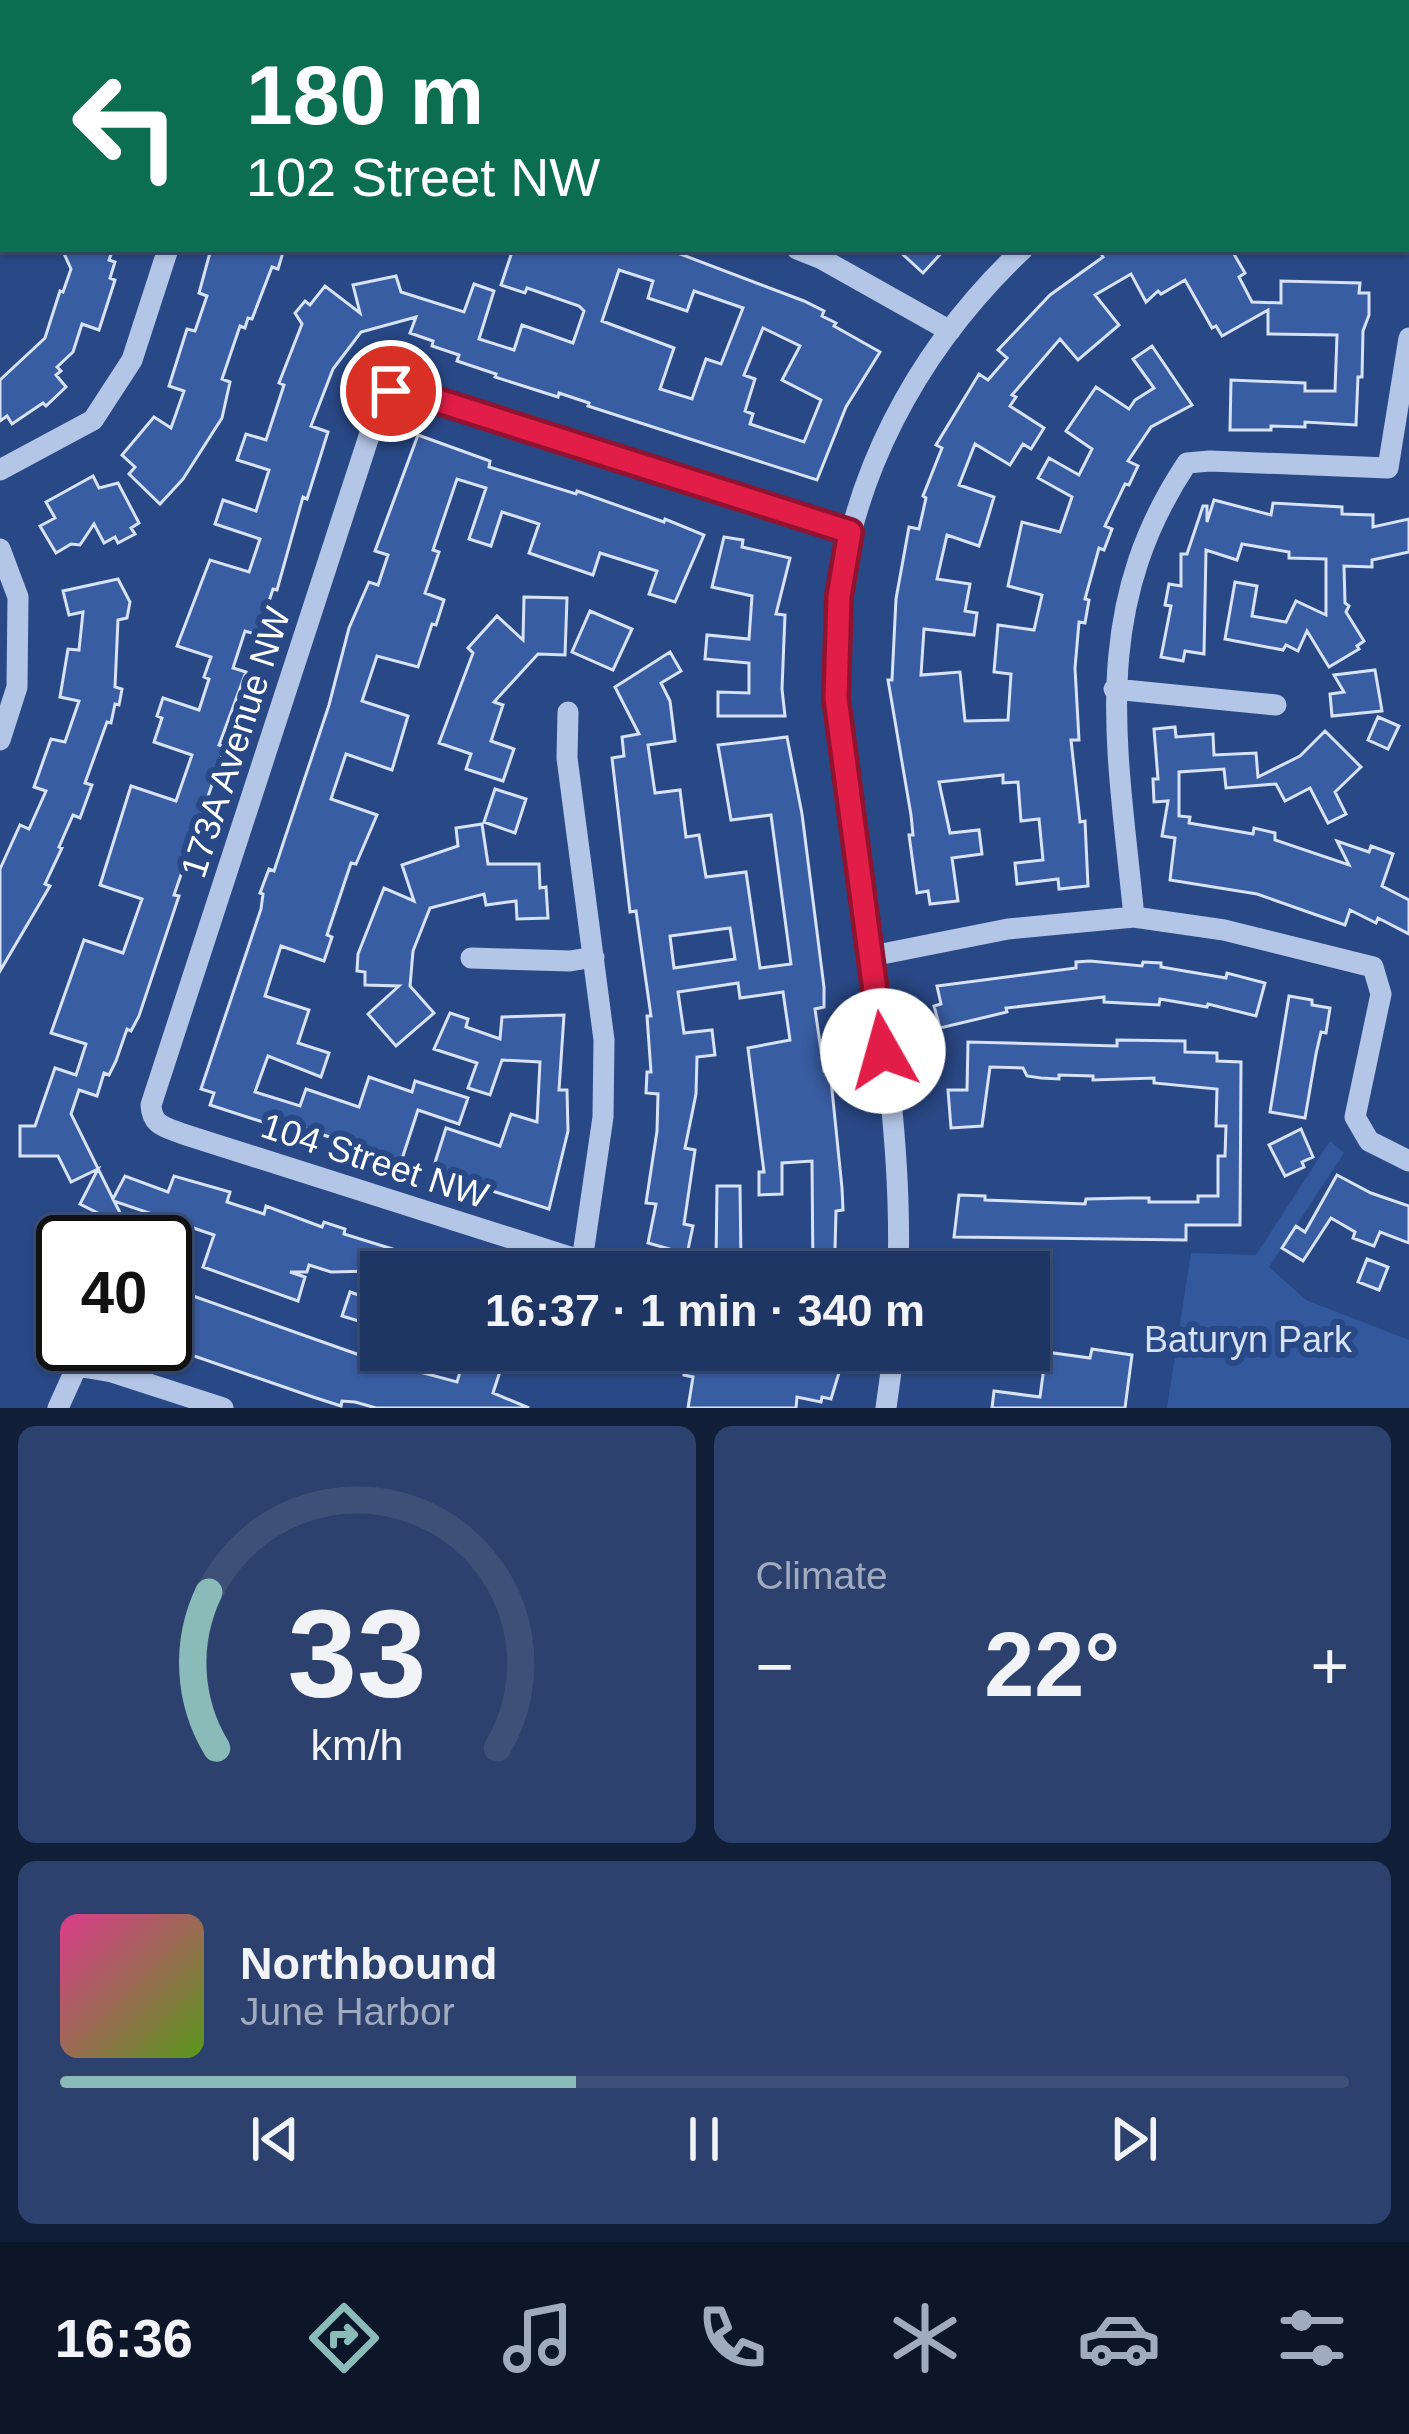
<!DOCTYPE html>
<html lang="en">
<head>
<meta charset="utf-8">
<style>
	:root { --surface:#1f3664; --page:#2c416d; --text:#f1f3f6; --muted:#a1abbf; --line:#3c5078; --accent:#8bbbb9 }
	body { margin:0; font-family:Helvetica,sans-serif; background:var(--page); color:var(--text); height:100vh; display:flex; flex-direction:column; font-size:45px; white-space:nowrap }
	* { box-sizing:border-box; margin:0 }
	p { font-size:39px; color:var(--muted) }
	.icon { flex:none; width:66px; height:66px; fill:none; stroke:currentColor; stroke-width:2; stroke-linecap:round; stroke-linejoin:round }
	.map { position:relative; height:1408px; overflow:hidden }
	.sheet { display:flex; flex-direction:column; gap:18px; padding:18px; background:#111e37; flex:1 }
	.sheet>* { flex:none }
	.guide { position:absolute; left:0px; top:0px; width:1410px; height:252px; box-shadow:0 3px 9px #0004,0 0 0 3px var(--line); background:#0b6e4f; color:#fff; overflow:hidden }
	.speed { position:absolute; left:36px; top:1215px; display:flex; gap:24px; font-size:60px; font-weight:700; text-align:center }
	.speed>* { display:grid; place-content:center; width:156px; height:156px; border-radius:50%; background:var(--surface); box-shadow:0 3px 9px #0004,0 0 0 3px var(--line); line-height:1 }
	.speed .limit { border:6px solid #111; border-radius:18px; background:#fff; color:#111 }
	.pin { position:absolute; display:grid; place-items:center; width:102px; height:102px; color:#fff; margin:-51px; border:6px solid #fff; border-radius:50%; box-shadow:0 3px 12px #0007 }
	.me { position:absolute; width:132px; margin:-66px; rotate:353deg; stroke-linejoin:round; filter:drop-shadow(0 0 9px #0008) }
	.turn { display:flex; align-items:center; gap:42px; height:252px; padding:0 48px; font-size:54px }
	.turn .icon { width:156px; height:156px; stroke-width:2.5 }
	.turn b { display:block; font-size:84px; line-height:102px }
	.big { font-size:90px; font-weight:600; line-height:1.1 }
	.sheet .card { flex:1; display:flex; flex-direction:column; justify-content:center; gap:18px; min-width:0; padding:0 42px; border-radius:18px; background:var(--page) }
	.sheet .dial { align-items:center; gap:0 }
	.dial svg { height:312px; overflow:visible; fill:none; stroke:var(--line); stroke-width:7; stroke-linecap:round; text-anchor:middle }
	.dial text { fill:var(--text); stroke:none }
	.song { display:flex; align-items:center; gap:36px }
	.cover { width:144px; height:144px; border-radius:18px; background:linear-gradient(135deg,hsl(330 70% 55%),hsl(90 70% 35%)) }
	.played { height:12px; border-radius:6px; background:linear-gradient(90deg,var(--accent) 40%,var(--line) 40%) }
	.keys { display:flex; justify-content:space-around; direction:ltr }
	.heat { display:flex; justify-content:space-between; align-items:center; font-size:66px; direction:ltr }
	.sheet .tiles { flex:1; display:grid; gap:18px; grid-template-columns:1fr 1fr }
	.card:last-child { grid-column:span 2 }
	.trip { position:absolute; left:360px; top:1251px; width:690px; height:120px; border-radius:0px; background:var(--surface); box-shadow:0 3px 9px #0004,0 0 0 3px var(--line); font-weight:600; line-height:120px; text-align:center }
	.menu { display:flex; height:192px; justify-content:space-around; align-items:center; background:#0c1628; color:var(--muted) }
	.menu .icon { width:84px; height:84px }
	.menu .selected { color:var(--accent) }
	.menu b { font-size:54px; color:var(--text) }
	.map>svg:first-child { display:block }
	.green { fill:#33589d }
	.building { fill:#395da2; stroke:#d7e2f6; stroke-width:3; fill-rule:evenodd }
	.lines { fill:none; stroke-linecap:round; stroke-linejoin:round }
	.minor { stroke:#b4c6e8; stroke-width:21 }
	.route-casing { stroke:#92132f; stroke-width:30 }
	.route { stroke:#e11d48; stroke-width:21 }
	.labels { text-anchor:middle; stroke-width:12; stroke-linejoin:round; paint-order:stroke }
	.street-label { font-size:36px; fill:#fff; stroke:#294886 }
	.park-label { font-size:36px; fill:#d7e2f6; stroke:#294886 }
</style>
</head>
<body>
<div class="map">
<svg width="1409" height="1408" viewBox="0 0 1409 1408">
	<rect width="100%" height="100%" fill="#294886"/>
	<path class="green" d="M1330,1141L1344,1153L1269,1267L1306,1300L1409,1340V1408H1167L1191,1253L1256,1255Z"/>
	<path class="building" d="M62,249H113L109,260L115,262L110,278L115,280L99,330L82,324L73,352L57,367L61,371L56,375L66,387L46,406L43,403L12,424L7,416L0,421V380L45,338L60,291L63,292L71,269Z
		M211,249H284L278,269L272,267L252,319L248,318L245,328L240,326L222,379L230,382L222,418L183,479L160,504L129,474L135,467L122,455L154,417L171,428L184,391L169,386L187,329L195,331L207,296L199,293Z
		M513,249H667L804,301L824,311L822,316L836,323L834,326L880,352L846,407L817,480L588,406L589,403L559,393L558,397L495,377L496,374L457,361L459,355L432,346L433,341L410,333L416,317L361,332L333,369L311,426L328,432L307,499L303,497L277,590L273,589L258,635L245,631L233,668L246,672L219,745L225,747L174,895L179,896L139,1016L131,1031L127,1029L116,1061L109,1075L104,1073L97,1096L79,1090L71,1114L113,1199L125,1176L168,1192L174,1176L230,1192L227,1202L264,1214L266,1206L322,1227L324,1222L345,1229L344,1234L457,1269L331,1272L309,1265L307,1272H290L305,1277L298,1301L203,1267L214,1235L114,1201L128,1228L80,1204L98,1169L71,1182L58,1156H20V1126H35L55,1068L76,1075L86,1044L51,1033L84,940L123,953L142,899L100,885L131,786L176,801L192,755L154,742L162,718L157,716L163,698L199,710L209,679L204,677L211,657L177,646L210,560L249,572L260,539L215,524L223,500L256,511L269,470L237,460L246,434L266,440L284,385L279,383L302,324L295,313L305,301L310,305L325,286L360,313L353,285L396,276L401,292L464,312L474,284L494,291L479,339L514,350L522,325L573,343L584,311L579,306L527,288L525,293L501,285ZM619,270L653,281L648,298L687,311L694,291L743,308L721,364L706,359L692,399L660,389L674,348L602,321ZM763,328L800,346L782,380L821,400L804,442L750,424L753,414L745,411L755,379L744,375Z
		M897,249H945L923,273Z
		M1098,249H1231L1245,273L1239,277L1252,302L1281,303V281L1360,283L1359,293H1369V315L1363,331L1362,377H1358L1356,425L1305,422V427L1271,426V430H1230L1231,380L1305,383V391H1335L1337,335L1268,334V310L1222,336L1216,326L1212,328L1185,280L1161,294L1158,291L1146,302L1131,274L1095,295L1119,325L1078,360L1060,339L1012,395L1016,397L1010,406L1044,428L1031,449L1023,444L1010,465L975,444L959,485L994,497L986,524L979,546L947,535L937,579L970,584L965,611L977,613L974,635L924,629L921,675L960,672L965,721L1008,720L1011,674L994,672L998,625L1034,630L1042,595L1008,586L1022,522L1060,532L1072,497L1038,478L1049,458L1079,475L1092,449L1066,431L1096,387L1129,409L1135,400L1154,388L1133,359L1152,346L1192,405L1151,427L1128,461L1138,466L1129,485L1125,484L1105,526L1112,529L1104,550L1099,548L1085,599L1089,600L1085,623L1079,622L1075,668L1079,740H1071L1080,822L1085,821L1088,886L1059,889L1058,879L1017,884L1015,863L1043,860L1039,819L1021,821L1018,782L1003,783V775L939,782L950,833L979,830L982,854L952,858L958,901L930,904L928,891L917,893L909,835H913L911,815L888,680H892L896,599L909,527L919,529L926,498L923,496L942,448L936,445L979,374L988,380L1007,358L998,350L1050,295L1103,257Z
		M418,435L490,461L489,467L576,494L577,491L664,522L665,519L704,535L675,602L649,594L657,571L600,553L593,575L529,553L539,524L502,512L491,546L469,539L486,488L457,479L433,550L439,552L425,593L444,600L436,625L432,624L418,667L377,656L362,701L408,716L392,770L346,754L331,799L377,815L356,864L351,863L327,935L332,937L324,961L281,946L265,996L309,1010L298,1043L329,1053L321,1077L268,1056L255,1092L300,1106L306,1089L359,1107L369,1077L412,1092L415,1081L468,1098L459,1124L418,1110L401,1162L272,1117L269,1124L210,1105L214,1093L201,1089L261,909L263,894L260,893L269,869L274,871L329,705L349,628L369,582L378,585L388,555L375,551Z
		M93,476L99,488L118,483L139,523L131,528L135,534L118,543L115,537L104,543L94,524L80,545L71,544L56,553L40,526L55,518L46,502Z
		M1214,500L1271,515L1273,503L1342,507V514L1373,515V527L1409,519V552L1372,560V567L1344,566L1345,603L1349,606L1346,612L1364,641L1357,646L1359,649L1329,667L1307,631L1298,651L1286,645L1283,650L1225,639L1235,582L1257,586L1252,616L1286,622L1296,601L1326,615V559L1289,558V552L1242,544L1237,560L1206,550L1204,654L1185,651L1183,661L1161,657L1171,606L1165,605L1169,584L1181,586V554H1187L1203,506H1207V522Z
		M724,537L743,540L742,547L790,558L776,614L785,615L782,689L785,716H718V692L749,693V663L705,659L707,635L749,639L752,596L712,587Z
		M118,579L130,602L127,618L118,620L115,687L122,689L119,705L115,704L111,723L107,722L85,783L92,785L80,818L73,815L59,847L62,848L45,884L50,886L0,971V869L20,825L29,829L46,791L34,787L51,739L65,742L79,701L60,697L68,649L79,650L83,612L69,615L63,591Z
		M524,597L567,598L565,655L538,654L494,702L503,705L491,741L514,749L503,781L466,769L471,754L439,743L473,653L468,648L497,616L523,640Z
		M590,611L632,629L613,670L572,652Z
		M670,652L681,671L661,683L670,701L675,741L648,745L655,793L680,790L686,837L699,835L706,877L746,872L760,968L791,964L771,815L731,820L718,745L787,737L802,814L824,987V1007L815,1009L824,1071L830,1070L842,1188L843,1210L836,1211L835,1250H847V1272H813L812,1161L782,1163V1194L759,1195V1172H764L748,1048L790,1040L783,992L740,998L738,983L678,992L684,1033L712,1030L715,1055L697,1057L696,1094L685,1148L695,1150L684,1224L693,1226L687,1254L648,1243L656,1204L646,1203L657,1131L658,1094L646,1093L647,1072H651L647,1016H651L636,911L630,912L612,758L624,756L622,737L639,734L615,687ZM730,928L735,959L674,968L670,936Z
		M1375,670L1382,711L1332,716L1330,694L1344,692L1334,675Z
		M1378,717L1399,726L1388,749L1368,740Z
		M1175,727L1176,737L1213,734L1214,755L1256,753L1258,777L1300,756L1325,731L1361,767L1335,792L1346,814L1328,823L1310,788L1285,801L1276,784L1226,788L1224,769L1179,772V816L1190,817L1189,823L1253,834L1254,828L1275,833V840L1349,865L1337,841L1369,852L1371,846L1393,854L1382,886L1409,900V934L1378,918L1376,923L1350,910L1345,925L1257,894L1170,880L1175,838L1162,836L1168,801L1154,802L1153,779H1158L1154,729Z
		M495,789L526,799L515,833L484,822Z
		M482,824L488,864H539L540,888L546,887L548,918L517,919L516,901L486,905L484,894L430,908L413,951L410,986L434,1013L396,1046L368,1014L399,986L365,985V972L357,971L358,954L384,888L414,901L402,865L458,846L456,828Z
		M1090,961L1142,966L1143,962L1161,963V967L1226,978L1227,973L1265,983L1256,1016L1208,1004L1207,1007L1160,999L1159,1005L1104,1002V997L1006,1008L1007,1012L940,1028L934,1006L941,1004L937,986L1076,968V962Z
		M1289,996L1312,1000V1005L1330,1008L1326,1033L1321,1032L1316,1054L1305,1118L1270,1112Z
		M450,1013L468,1019L466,1027L500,1039L502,1017L564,1015L559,1090H567L568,1131L549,1209L432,1172L446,1128L500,1146L511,1114L537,1122L540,1062L502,1060L490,1095L468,1088L477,1063L434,1049Z
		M1117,1040L1185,1041V1052L1217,1053V1061L1241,1062L1240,1225H1186V1240L954,1237L959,1195L985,1196V1200L1085,1204L1086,1199L1130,1198H1149V1202H1198V1196H1218V1156H1225L1226,1126H1216L1217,1089L1154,1083V1078L1093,1080V1076L1059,1075V1079L1041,1078L1027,1076L1023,1068L990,1067L982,1126L951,1128L948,1090H967L968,1042L1117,1046Z
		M1301,1129L1313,1157L1302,1162L1304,1167L1285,1176L1269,1145Z
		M1337,1175L1371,1193L1409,1206V1243L1380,1232L1374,1246L1353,1238L1355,1232L1331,1218L1303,1261L1282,1248L1296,1226L1305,1232Z
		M717,1186H740L741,1263L716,1264Z
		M760,1251L784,1252V1271L759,1270Z
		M63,1253V1337L55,1338L40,1257Z
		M1367,1259L1388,1267L1379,1290L1358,1282Z
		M165,1286L368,1358L457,1382L463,1362L477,1367L482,1350H507L493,1393L529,1408H376L355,1402L342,1401L341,1406L313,1397L165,1346Z
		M350,1292L373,1300L365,1323L342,1316Z
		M1092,1349L1132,1355L1125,1408H992L994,1391L1040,1397L1046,1352L1090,1358Z
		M576,1350H629L622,1369L575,1353Z
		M688,1350H737L815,1362L816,1357L842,1363L831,1399L822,1397L821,1402L797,1397L796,1408H688L693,1377L684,1375Z"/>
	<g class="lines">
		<path class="minor" d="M1182,0V3
			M248,3L249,0
			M773,3L774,0
			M1407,113H1409
			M797,249L822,259L950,331
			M0,470L93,420L132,360L168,249
			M0,549L18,597L17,687L0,740
			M1114,689L1276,705
			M568,712L567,758L604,1040L603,1117L582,1261
			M1134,917C1118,751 1087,613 1187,463L1210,461L1388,468L1409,338
			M872,956L1008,929L1134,917L1224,930L1373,967L1381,994L1355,1117L1369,1141L1409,1161
			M471,958L570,961L594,957
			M617,1272L183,1134C165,1127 152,1126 151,1105L373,424L391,391L429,397L850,532
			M898,1272C903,1131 876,987 856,847C846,776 832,704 836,631C844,483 917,349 1023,249
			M58,1408L77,1366L112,1372L223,1408
			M886,1408L894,1350"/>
	</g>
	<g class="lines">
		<g class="route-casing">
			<path id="route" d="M391,391L429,398L850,532L839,596L836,698L883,1051"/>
		</g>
		<use href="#route" class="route"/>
	</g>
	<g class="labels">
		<g class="street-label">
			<text transform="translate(235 742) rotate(-72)" y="13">173A Avenue NW</text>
			<text transform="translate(375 1160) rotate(18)" y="13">104 Street NW</text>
		</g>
		<g class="park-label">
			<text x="1248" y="1352">Baturyn Park</text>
		</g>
	</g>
</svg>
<div class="speed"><div class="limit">40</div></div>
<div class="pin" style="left:391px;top:391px;background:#d93025"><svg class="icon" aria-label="arrive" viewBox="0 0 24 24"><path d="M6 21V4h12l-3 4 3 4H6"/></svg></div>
<svg class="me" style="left:883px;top:1051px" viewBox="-20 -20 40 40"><circle r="19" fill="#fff"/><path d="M0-13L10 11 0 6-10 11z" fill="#e11d48"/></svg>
<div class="trip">16:37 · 1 min · 340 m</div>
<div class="guide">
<div class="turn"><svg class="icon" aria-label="left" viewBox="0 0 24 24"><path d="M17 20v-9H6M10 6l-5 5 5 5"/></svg><div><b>180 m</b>102 Street NW</div></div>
</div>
</div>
<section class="sheet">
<div class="tiles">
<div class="card dial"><svg viewBox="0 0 100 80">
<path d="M14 69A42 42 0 1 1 86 69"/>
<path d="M14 69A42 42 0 0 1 12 29" stroke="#8bbbb9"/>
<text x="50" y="56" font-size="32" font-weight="700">33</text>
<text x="50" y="72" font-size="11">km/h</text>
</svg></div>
<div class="card"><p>Climate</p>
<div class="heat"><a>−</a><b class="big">22°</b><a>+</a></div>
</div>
<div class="card">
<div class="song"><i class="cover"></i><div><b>Northbound</b><p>June Harbor</p></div></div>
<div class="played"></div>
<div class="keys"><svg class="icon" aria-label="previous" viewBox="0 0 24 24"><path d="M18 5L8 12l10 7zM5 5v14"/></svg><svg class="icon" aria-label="pause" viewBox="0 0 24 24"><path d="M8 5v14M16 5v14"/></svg><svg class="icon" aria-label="next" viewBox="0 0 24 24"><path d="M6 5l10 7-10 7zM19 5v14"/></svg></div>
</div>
</div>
</section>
<nav class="menu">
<b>16:36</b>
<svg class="icon selected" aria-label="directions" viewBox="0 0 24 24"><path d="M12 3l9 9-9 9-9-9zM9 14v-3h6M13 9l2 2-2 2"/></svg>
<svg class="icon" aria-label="music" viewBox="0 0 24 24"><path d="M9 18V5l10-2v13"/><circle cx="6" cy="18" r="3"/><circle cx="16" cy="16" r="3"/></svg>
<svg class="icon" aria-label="phone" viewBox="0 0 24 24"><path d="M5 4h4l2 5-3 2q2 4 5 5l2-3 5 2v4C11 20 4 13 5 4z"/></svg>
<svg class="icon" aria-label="climate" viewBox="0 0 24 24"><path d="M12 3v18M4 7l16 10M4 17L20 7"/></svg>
<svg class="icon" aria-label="car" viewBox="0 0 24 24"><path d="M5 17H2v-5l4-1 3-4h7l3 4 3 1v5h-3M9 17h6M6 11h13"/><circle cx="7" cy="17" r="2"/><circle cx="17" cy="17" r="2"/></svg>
<svg class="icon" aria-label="filters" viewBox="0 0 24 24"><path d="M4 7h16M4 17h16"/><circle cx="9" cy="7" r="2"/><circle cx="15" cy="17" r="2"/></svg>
</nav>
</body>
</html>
